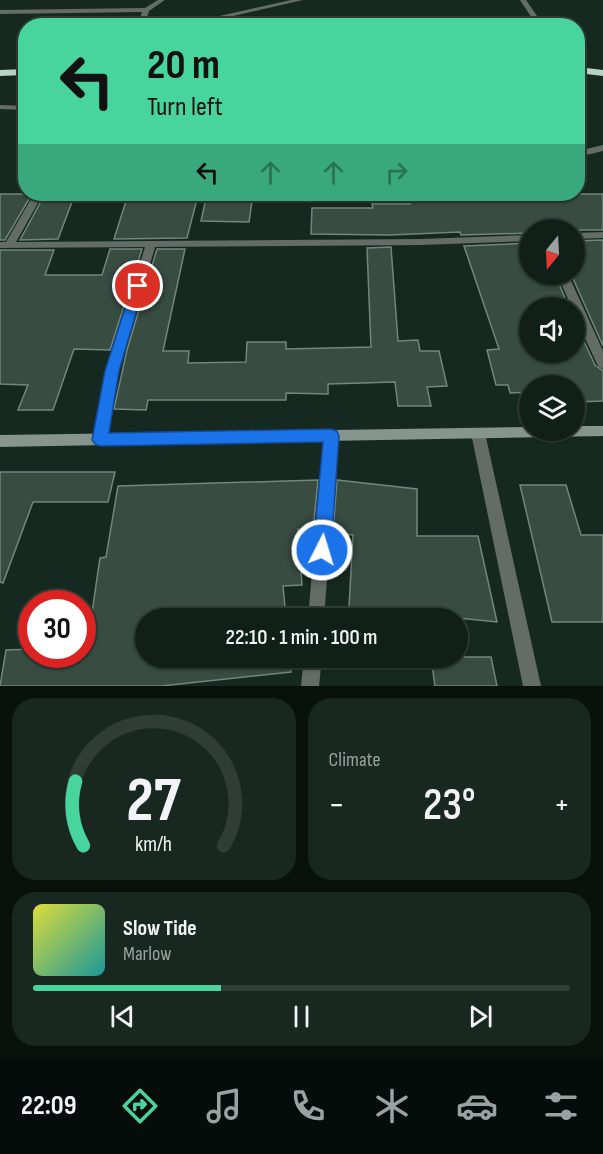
<!DOCTYPE html>
<html lang="en">
<head>
<meta charset="utf-8">
<style>
	:root { --surface:#101f18; --page:#192721; --text:#f1f3f6; --muted:#9ca2a2; --line:#303d37; --accent:#48d49d }
	body { margin:0; font-family:"Sofia Sans Condensed",sans-serif; background:var(--page); color:var(--text); height:100vh; display:flex; flex-direction:column; font-size:22px; white-space:nowrap }
	* { box-sizing:border-box; margin:0 }
	p { font-size:20px; color:var(--muted) }
	.icon { flex:none; width:33px; height:33px; fill:none; stroke:currentColor; stroke-width:2; stroke-linecap:round; stroke-linejoin:round }
	.map { position:relative; height:686px; overflow:hidden }
	.details { display:flex; flex-direction:column; gap:12px; padding:12px; background:#09110d; flex:1 }
	.details>* { flex:none }
	.guide { position:absolute; left:18px; top:18px; width:567px; height:183px; border-radius:24px; box-shadow:0 2px 4px #0004,0 0 0 2px var(--line); background:#48d49d; color:#111; overflow:hidden }
	.needle { width:39px; rotate:198deg }
	.tools { position:absolute; left:519px; top:219px; display:grid; gap:12px }
	.tools a { display:grid; place-items:center; width:66px; height:66px; border-radius:50%; background:var(--surface); box-shadow:0 2px 4px #0004,0 0 0 2px var(--line); font-size:30px }
	.speed { position:absolute; left:18px; top:590px; display:flex; gap:12px; font-size:30px; font-weight:700; text-align:center }
	.speed>* { display:grid; place-content:center; width:78px; height:78px; border-radius:50%; background:var(--surface); box-shadow:0 2px 4px #0004,0 0 0 2px var(--line); line-height:1 }
	.speed .limit { border:9px solid #d22; background:#fff; color:#111 }
	.pin { position:absolute; display:grid; place-items:center; width:51px; height:51px; color:#fff; margin:-26px; border:3px solid #fff; border-radius:50%; box-shadow:0 2px 6px #0007 }
	.me { position:absolute; width:66px; margin:-33px; rotate:5deg; stroke-linejoin:round; filter:drop-shadow(0 0 4px #0008) }
	.turn { display:flex; align-items:center; gap:21px; height:126px; padding:0 30px; font-size:27px }
	.turn .icon { width:78px; height:78px; stroke-width:2.5 }
	.turn b { display:block; font-size:42px; line-height:51px }
	.lanes { display:flex; align-items:center; height:57px; padding:0 30px; background:#0003; justify-content:center; gap:30px; direction:ltr }
	.lanes .off { opacity:.35 }
	.big { font-size:45px; font-weight:600; line-height:1.1 }
	.details .tile { flex:1; display:flex; flex-direction:column; justify-content:center; gap:9px; min-width:0; padding:0 21px; border-radius:24px; background:var(--page) }
	.details .dial { align-items:center; gap:0 }
	.dial svg { height:156px; overflow:visible; fill:none; stroke:var(--line); stroke-width:7; stroke-linecap:round; text-anchor:middle }
	.dial text { fill:var(--text); stroke:none }
	.song { display:flex; align-items:center; gap:18px }
	.cover { width:72px; height:72px; border-radius:9px; background:linear-gradient(135deg,hsl(60 70% 55%),hsl(180 70% 35%)) }
	.played { height:6px; border-radius:3px; background:linear-gradient(90deg,var(--accent) 35%,var(--line) 35%) }
	.keys { display:flex; justify-content:space-around; direction:ltr }
	.heat { display:flex; justify-content:space-between; align-items:center; font-size:33px; direction:ltr }
	.details .tiles { flex:1; display:grid; gap:12px; grid-template-columns:1fr 1fr }
	.tile:last-child { grid-column:span 2 }
	.trip { position:absolute; left:135px; top:608px; width:333px; height:60px; border-radius:30px; background:var(--surface); box-shadow:0 2px 4px #0004,0 0 0 2px var(--line); font-weight:600; line-height:60px; text-align:center }
	.tab-bar { display:flex; height:96px; justify-content:space-around; align-items:center; background:#060c0a; color:var(--muted) }
	.tab-bar .icon { width:42px; height:42px }
	.tab-bar .on { color:var(--accent) }
	.tab-bar b { font-size:27px; color:var(--text) }
	.map>svg:first-child { display:block }
	.building { fill:#384c42; stroke:#71877c; stroke-width:1.5 }
	.lines { fill:none; stroke-linecap:round; stroke-linejoin:round }
	.lane { fill:#636c67; fill-rule:evenodd }
	.street { fill:#636c67; fill-rule:evenodd }
	.secondary { fill:#86958d; fill-rule:evenodd }
	.highway { fill:#bad2c5; fill-rule:evenodd }
	.route { fill:#1a73e8; stroke:#114b97; stroke-width:1.5 }
</style>
</head>
<body>
<div class="map">
<svg width="603" height="686" viewBox="0 0 603 686">
	<rect width="100%" height="100%" fill="#162920"/>
	<path class="building" d="M0,194H32L5,240H0Z
		M45,194H75L58,239L20,240Z
		M207,194H253L249,222L201,221Z
		M408,194H603V230H530V233L461,235L460,232L390,235L311,234L312,208H373L372,204H410Z
		M127,198L197,199L187,238L114,239Z
		M603,240V346L571,274H574V241Z
		M530,243V274H555L569,308H530V352H574V320L595,365L603,371V401L576,402L574,386H530V392L510,393L508,385H496L487,350L499,349L464,246Z
		M391,247L398,341L418,340L420,351H439L447,386L427,387L431,406H398L395,382L328,384V394L286,393V400H148L146,410L114,409L127,350L157,249H185L163,351H189L188,363L246,362L247,342H286V349L371,347L367,248Z
		M110,249H142L110,350L74,349L53,410H18L28,385L0,384V250H54L45,275H102Z
		M0,472H115L108,502H33L3,583L0,582Z
		M318,480L313,531L298,529L302,585L283,586L286,618H146V657H290L291,672L161,686H0L6,650L32,649V654H82V627L90,626L100,558L106,557L118,486Z
		M337,480L417,489V536H478L497,622L349,607L353,535L333,533Z
		M520,485H566L581,535H603V622H552Z
		M431,657H491L497,686H435Z"/>
	<g class="lines">
		<path class="lane" d="M520,0H526L544,26H537Z
			M151,241L156,244L118,371L107,440L105,444L100,446L95,444L93,440L106,371L146,244Z
			M557,274H568L603,351V369L599,367L597,364L574,314V308H572Z"/>
		<path class="street" d="M158,0H165L149,11L145,26H138L142,12L0,14V10L145,8Z
			M291,0H303L190,26H175Z
			M0,105L26,106V110L0,109Z
			M603,145V151L578,157V151Z
			M34,194H43L16,242L421,239L530,235V241L421,245L0,248V242H6Z
			M603,232V238L574,239V233Z
			M478,428L483,429L485,433L541,686H523L471,433L473,429Z
			M331,431L336,432L338,436L324,618H308L324,436L326,432Z
			M304,657H322L319,686H301Z"/>
		<path class="secondary" d="M574,426H603V436L0,447V435L530,427V430H574Z"/>
		<path class="highway" d="M578,67L603,70V76L578,73Z
			M26,69V75L0,76V70Z"/>
	</g>
	<path class="route" d="M138,282L144,286L119,371L109,433L331,429L337,431L339,436L331,550L328,555L322,558L316,555L313,550L323,442L100,446L95,444L92,440L105,371L132,286Z"/>
</svg>
<div class="tools">
<a><svg class="needle" viewBox="-14 -14 28 28"><path d="M0-13l5 13h-10z" fill="#e53935"/><path d="M0 13l5-13h-10z" fill="#9ca2a2"/></svg></a>
<a><svg class="icon" aria-label="sound" viewBox="0 0 24 24"><path d="M4 9h4l5-4v14l-5-4H4zM17 9q2 3 0 6"/></svg></a>
<a><svg class="icon" aria-label="layers" viewBox="0 0 24 24"><path d="M12 4l9 5-9 5-9-5zM3 14l9 5 9-5"/></svg></a>
</div>
<div class="speed"><div class="limit">30</div></div>
<div class="pin" style="left:138px;top:286px;background:#d93025"><svg class="icon" aria-label="arrive" viewBox="0 0 24 24"><path d="M6 21V4h12l-3 4 3 4H6"/></svg></div>
<svg class="me" style="left:322px;top:550px" viewBox="-20 -20 40 40"><circle r="17" fill="#1a73e8" stroke="#fff" stroke-width="3"/><path d="M0-11L8 9 0 5-8 9z" fill="#fff"/></svg>
<div class="trip">22:10 · 1 min · 100 m</div>
<div class="guide">
<div class="turn"><svg class="icon" aria-label="left" viewBox="0 0 24 24"><path d="M17 20v-9H6M10 6l-5 5 5 5"/></svg><div><b>20 m</b>Turn left</div></div>
<div class="lanes"><svg class="icon" aria-label="left" viewBox="0 0 24 24"><path d="M17 20v-9H6M10 6l-5 5 5 5"/></svg><svg class="icon off" aria-label="ahead" viewBox="0 0 24 24"><path d="M12 20V5M6 11l6-6 6 6"/></svg><svg class="icon off" aria-label="ahead" viewBox="0 0 24 24"><path d="M12 20V5M6 11l6-6 6 6"/></svg><svg class="icon off" aria-label="right" viewBox="0 0 24 24"><path d="M7 20v-9h11M14 6l5 5-5 5"/></svg></div>
</div>
</div>
<section class="details">
<div class="tiles">
<div class="tile dial"><svg viewBox="0 0 100 80">
<path d="M14 69A42 42 0 1 1 86 69"/>
<path d="M14 69A42 42 0 0 1 10 36" stroke="#48d49d"/>
<text x="50" y="56" font-size="32" font-weight="700">27</text>
<text x="50" y="72" font-size="11">km/h</text>
</svg></div>
<div class="tile"><p>Climate</p>
<div class="heat"><a>−</a><b class="big">23°</b><a>+</a></div>
</div>
<div class="tile">
<div class="song"><i class="cover"></i><div><b>Slow Tide</b><p>Marlow</p></div></div>
<div class="played"></div>
<div class="keys"><svg class="icon" aria-label="previous" viewBox="0 0 24 24"><path d="M18 5L8 12l10 7zM5 5v14"/></svg><svg class="icon" aria-label="pause" viewBox="0 0 24 24"><path d="M8 5v14M16 5v14"/></svg><svg class="icon" aria-label="next" viewBox="0 0 24 24"><path d="M6 5l10 7-10 7zM19 5v14"/></svg></div>
</div>
</div>
</section>
<nav class="tab-bar">
<b>22:09</b>
<svg class="icon on" aria-label="directions" viewBox="0 0 24 24"><path d="M12 3l9 9-9 9-9-9zM9 14v-3h6M13 9l2 2-2 2"/></svg>
<svg class="icon" aria-label="music" viewBox="0 0 24 24"><path d="M9 18V5l10-2v13"/><circle cx="6" cy="18" r="3"/><circle cx="16" cy="16" r="3"/></svg>
<svg class="icon" aria-label="phone" viewBox="0 0 24 24"><path d="M5 4h4l2 5-3 2q2 4 5 5l2-3 5 2v4C11 20 4 13 5 4z"/></svg>
<svg class="icon" aria-label="climate" viewBox="0 0 24 24"><path d="M12 3v18M4 7l16 10M4 17L20 7"/></svg>
<svg class="icon" aria-label="car" viewBox="0 0 24 24"><path d="M5 17H2v-5l4-1 3-4h7l3 4 3 1v5h-3M9 17h6M6 11h13"/><circle cx="7" cy="17" r="2"/><circle cx="17" cy="17" r="2"/></svg>
<svg class="icon" aria-label="filters" viewBox="0 0 24 24"><path d="M4 7h16M4 17h16"/><circle cx="9" cy="7" r="2"/><circle cx="15" cy="17" r="2"/></svg>
</nav>
</body>
</html>
